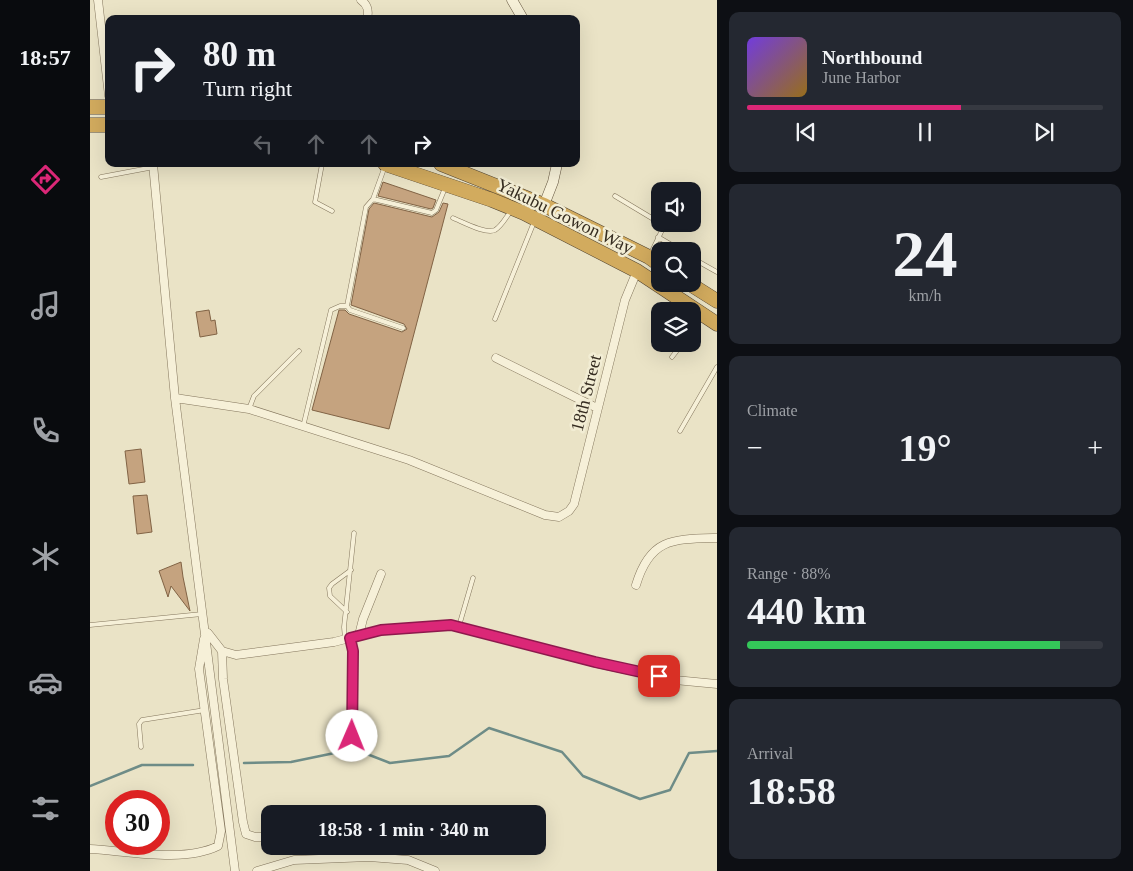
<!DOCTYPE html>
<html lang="en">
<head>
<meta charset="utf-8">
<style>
	:root { --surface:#171b24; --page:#242831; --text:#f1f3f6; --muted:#9ea1a6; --line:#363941; --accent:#db2777 }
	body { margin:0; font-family:Georgia,serif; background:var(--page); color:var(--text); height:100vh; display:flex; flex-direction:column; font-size:19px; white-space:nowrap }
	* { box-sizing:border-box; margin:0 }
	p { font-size:16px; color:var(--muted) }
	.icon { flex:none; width:28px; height:28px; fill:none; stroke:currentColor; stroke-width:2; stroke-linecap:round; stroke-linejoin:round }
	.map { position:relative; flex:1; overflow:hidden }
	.side { display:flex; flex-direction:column; gap:12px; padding:12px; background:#0d0f14; width:416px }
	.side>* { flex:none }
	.banner { position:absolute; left:15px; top:15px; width:475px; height:152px; border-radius:10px; box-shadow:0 5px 20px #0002; background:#171b24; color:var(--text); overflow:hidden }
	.buttons { position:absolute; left:561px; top:182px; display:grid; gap:10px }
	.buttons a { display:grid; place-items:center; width:50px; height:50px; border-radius:10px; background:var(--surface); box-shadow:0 5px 20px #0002; font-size:25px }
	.speed { position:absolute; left:15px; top:790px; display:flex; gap:10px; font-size:25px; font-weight:700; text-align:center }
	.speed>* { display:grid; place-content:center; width:65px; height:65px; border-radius:50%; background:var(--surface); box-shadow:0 5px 20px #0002; line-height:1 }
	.speed .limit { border:8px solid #d22; background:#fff; color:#111 }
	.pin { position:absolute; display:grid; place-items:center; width:42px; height:42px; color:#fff; margin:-21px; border-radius:10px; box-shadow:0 2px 8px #0006 }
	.me { position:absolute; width:55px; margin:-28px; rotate:1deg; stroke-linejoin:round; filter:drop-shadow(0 0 4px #0008) }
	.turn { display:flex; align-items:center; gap:18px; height:105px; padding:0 15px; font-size:22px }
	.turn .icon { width:65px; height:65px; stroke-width:2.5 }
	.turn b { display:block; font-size:35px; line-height:42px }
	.lanes { display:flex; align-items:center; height:48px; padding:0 15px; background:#0003; justify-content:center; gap:25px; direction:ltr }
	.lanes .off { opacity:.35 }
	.big { font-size:38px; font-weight:800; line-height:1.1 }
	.side .widget { flex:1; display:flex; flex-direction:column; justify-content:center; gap:8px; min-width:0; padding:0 18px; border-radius:10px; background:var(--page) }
	.side .dial { align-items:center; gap:0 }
	.dial b { font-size:65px; line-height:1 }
	.song { display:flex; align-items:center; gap:15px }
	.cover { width:60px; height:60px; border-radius:8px; background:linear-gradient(135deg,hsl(260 70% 55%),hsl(40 70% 35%)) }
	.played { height:5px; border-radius:2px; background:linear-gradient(90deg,var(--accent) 60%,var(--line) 60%) }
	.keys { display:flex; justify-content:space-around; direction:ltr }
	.heat { display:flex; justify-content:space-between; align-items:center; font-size:28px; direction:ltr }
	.charge { height:8px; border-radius:4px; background:linear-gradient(90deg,#34c759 88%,var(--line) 0) }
	.trip { position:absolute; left:171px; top:805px; width:285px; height:50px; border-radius:10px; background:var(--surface); box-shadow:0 5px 20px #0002; font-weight:800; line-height:50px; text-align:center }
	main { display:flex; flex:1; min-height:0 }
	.tab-bar { display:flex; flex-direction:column; width:90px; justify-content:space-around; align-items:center; background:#090b0e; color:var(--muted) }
	.tab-bar .icon { width:35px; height:35px }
	.tab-bar .on { color:var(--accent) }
	.tab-bar b { font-size:22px; color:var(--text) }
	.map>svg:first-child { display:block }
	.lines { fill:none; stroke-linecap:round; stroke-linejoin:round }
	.stream { stroke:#6e8c87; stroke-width:2.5 }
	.building { fill:#c5a37f; stroke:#816345 }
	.lane-casing { stroke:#84765d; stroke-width:5 }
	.street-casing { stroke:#84765d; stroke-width:9 }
	.secondary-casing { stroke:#665740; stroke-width:11 }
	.highway-casing { stroke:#524431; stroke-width:15 }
	.lane { stroke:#f6f0d8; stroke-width:4 }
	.street { stroke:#f6f0d8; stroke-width:8 }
	.secondary { stroke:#f6f0d8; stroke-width:10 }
	.highway { stroke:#d2ab5e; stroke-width:14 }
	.route-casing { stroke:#8e194d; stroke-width:12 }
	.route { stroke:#db2777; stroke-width:9 }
	.labels { text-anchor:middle; stroke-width:5; stroke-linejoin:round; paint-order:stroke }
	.street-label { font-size:18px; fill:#352c20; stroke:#f2edd4 }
</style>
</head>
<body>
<main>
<nav class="tab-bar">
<b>18:57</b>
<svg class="icon on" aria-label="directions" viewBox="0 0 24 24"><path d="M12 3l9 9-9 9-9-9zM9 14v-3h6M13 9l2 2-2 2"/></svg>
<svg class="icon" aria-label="music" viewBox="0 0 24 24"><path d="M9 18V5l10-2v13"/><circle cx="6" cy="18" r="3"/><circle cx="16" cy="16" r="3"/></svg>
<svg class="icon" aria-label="phone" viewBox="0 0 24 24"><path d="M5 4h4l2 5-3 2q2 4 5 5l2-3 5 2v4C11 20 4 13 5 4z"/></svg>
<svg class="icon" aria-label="climate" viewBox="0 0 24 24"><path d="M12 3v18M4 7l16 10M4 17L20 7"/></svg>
<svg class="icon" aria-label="car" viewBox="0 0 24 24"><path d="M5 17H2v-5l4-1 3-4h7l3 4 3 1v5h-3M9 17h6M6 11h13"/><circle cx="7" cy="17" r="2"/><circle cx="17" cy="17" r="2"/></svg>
<svg class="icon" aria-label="filters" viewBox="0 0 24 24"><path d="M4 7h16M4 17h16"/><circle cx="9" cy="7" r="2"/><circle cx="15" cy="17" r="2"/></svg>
</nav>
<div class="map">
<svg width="627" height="871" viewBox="0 0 627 871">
	<rect width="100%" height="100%" fill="#eae3c6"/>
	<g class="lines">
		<path class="stream" d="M154,763L201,762L264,749L300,763L359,756L399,728L472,752L493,776L550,799L580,790L599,753L627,751
			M0,786L52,765H103"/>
	</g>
	<path class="building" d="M293,182L346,200L343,208L341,209L288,196Z
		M284,203L342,217L349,212L353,203L358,204L299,429L222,410L249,310H255L259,314L312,332L317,329L314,324L261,305L279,209Z
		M119,310L121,321L125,320L127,334L110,337L106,312Z
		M51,449L55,482L39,484L35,451Z
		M57,495L62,532L47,534L43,496Z
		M91,562L93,577L100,611L81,586L78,597L69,571Z"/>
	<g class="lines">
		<g class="lane-casing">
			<path id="lane" d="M232,164L225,202L242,211
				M295,166L283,199L276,207L257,306L260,310L313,328
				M11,177L64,167
				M525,196L570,223
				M283,199L342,213L346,210L355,188
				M363,218C373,222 397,235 405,230C412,226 416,217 421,211
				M568,237L592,251
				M561,253L575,224
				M602,258L627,272
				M405,319L444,222
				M602,331L611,316
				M582,357L592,344
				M159,409L164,396L209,351
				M213,427L241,310L250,306H257
				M590,431L627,367
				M257,612L240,596L239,588L242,584L261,570
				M0,625L112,614
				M369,626L383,578
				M255,639L254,627L264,533
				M51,747L49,724L52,720L115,710"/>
		</g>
		<g class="street-casing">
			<path id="street" d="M8,0L19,96
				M271,0C278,5 279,11 277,19
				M63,164L85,398L145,871
				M406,358L507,408
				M85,398L159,409L319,460L455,515L469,517L479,511L484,504L535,300L547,271
				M546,585C560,538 583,539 627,538
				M118,633L132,651L146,655L244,642L291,630L361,625L505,663L585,680L627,684
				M269,635L273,619L291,574
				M260,637L263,651L262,736
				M132,651L133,679L153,822L156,834L165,837H180
				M0,849C37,851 94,863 128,846L131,831L109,669L114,639
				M167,871L204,860L279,857L318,860L345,871"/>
		</g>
		<g class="secondary-casing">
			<path id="secondary" d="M422,0L433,19
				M454,205L463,182L467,164"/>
		</g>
		<g class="highway-casing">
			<path id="highway" d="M0,107H19
				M0,125H19
				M295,164L402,200L434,213L547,271L627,324
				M351,164L454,205L559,257L570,265
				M600,284L627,301"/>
		</g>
		<use href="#lane" class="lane"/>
		<use href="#street" class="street"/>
		<use href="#secondary" class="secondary"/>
		<use href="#highway" class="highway"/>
	</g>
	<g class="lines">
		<g class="route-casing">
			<path id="route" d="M262,736L263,651L260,638L291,630L361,625L505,662L569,676"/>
		</g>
		<use href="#route" class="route"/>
	</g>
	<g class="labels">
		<g class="street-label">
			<text transform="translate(475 216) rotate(26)" y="6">Yakubu Gowon Way</text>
			<text transform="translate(496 393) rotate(-76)" y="6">18th Street</text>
		</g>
	</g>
</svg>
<div class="buttons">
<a><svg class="icon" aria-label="sound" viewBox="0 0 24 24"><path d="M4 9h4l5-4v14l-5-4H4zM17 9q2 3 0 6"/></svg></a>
<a><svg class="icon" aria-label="search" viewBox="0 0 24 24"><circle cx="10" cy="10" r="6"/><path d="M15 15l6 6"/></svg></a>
<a><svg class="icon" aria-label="layers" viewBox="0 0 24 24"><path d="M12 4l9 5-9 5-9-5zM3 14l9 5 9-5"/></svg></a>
</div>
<div class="speed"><div class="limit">30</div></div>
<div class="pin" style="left:569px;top:676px;background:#d93025"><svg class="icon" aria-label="arrive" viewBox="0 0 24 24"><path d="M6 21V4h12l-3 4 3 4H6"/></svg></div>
<svg class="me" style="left:262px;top:736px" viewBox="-20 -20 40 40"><circle r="19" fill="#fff"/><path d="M0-13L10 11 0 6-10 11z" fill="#db2777"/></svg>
<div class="trip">18:58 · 1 min · 340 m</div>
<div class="banner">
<div class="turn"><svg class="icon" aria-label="right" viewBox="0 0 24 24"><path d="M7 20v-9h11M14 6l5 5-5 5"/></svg><div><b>80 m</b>Turn right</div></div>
<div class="lanes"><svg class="icon off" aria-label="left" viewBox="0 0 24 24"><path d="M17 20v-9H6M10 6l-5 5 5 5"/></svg><svg class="icon off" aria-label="ahead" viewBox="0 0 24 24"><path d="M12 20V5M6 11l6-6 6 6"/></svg><svg class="icon off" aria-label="ahead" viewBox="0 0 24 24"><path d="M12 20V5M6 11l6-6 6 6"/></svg><svg class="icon" aria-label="right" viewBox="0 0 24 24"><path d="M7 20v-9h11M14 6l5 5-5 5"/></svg></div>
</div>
</div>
<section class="side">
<div class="widget">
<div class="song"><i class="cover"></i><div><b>Northbound</b><p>June Harbor</p></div></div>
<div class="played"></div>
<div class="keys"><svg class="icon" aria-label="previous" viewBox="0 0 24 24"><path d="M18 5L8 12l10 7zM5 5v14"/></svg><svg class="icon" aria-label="pause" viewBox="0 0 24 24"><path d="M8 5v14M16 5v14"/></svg><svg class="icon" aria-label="next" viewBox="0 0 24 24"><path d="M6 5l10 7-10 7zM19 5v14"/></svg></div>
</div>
<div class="widget dial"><b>24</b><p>km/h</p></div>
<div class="widget"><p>Climate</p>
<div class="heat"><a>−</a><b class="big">19°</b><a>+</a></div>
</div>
<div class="widget"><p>Range · 88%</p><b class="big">440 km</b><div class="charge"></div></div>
<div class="widget"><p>Arrival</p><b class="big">18:58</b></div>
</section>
</main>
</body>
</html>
